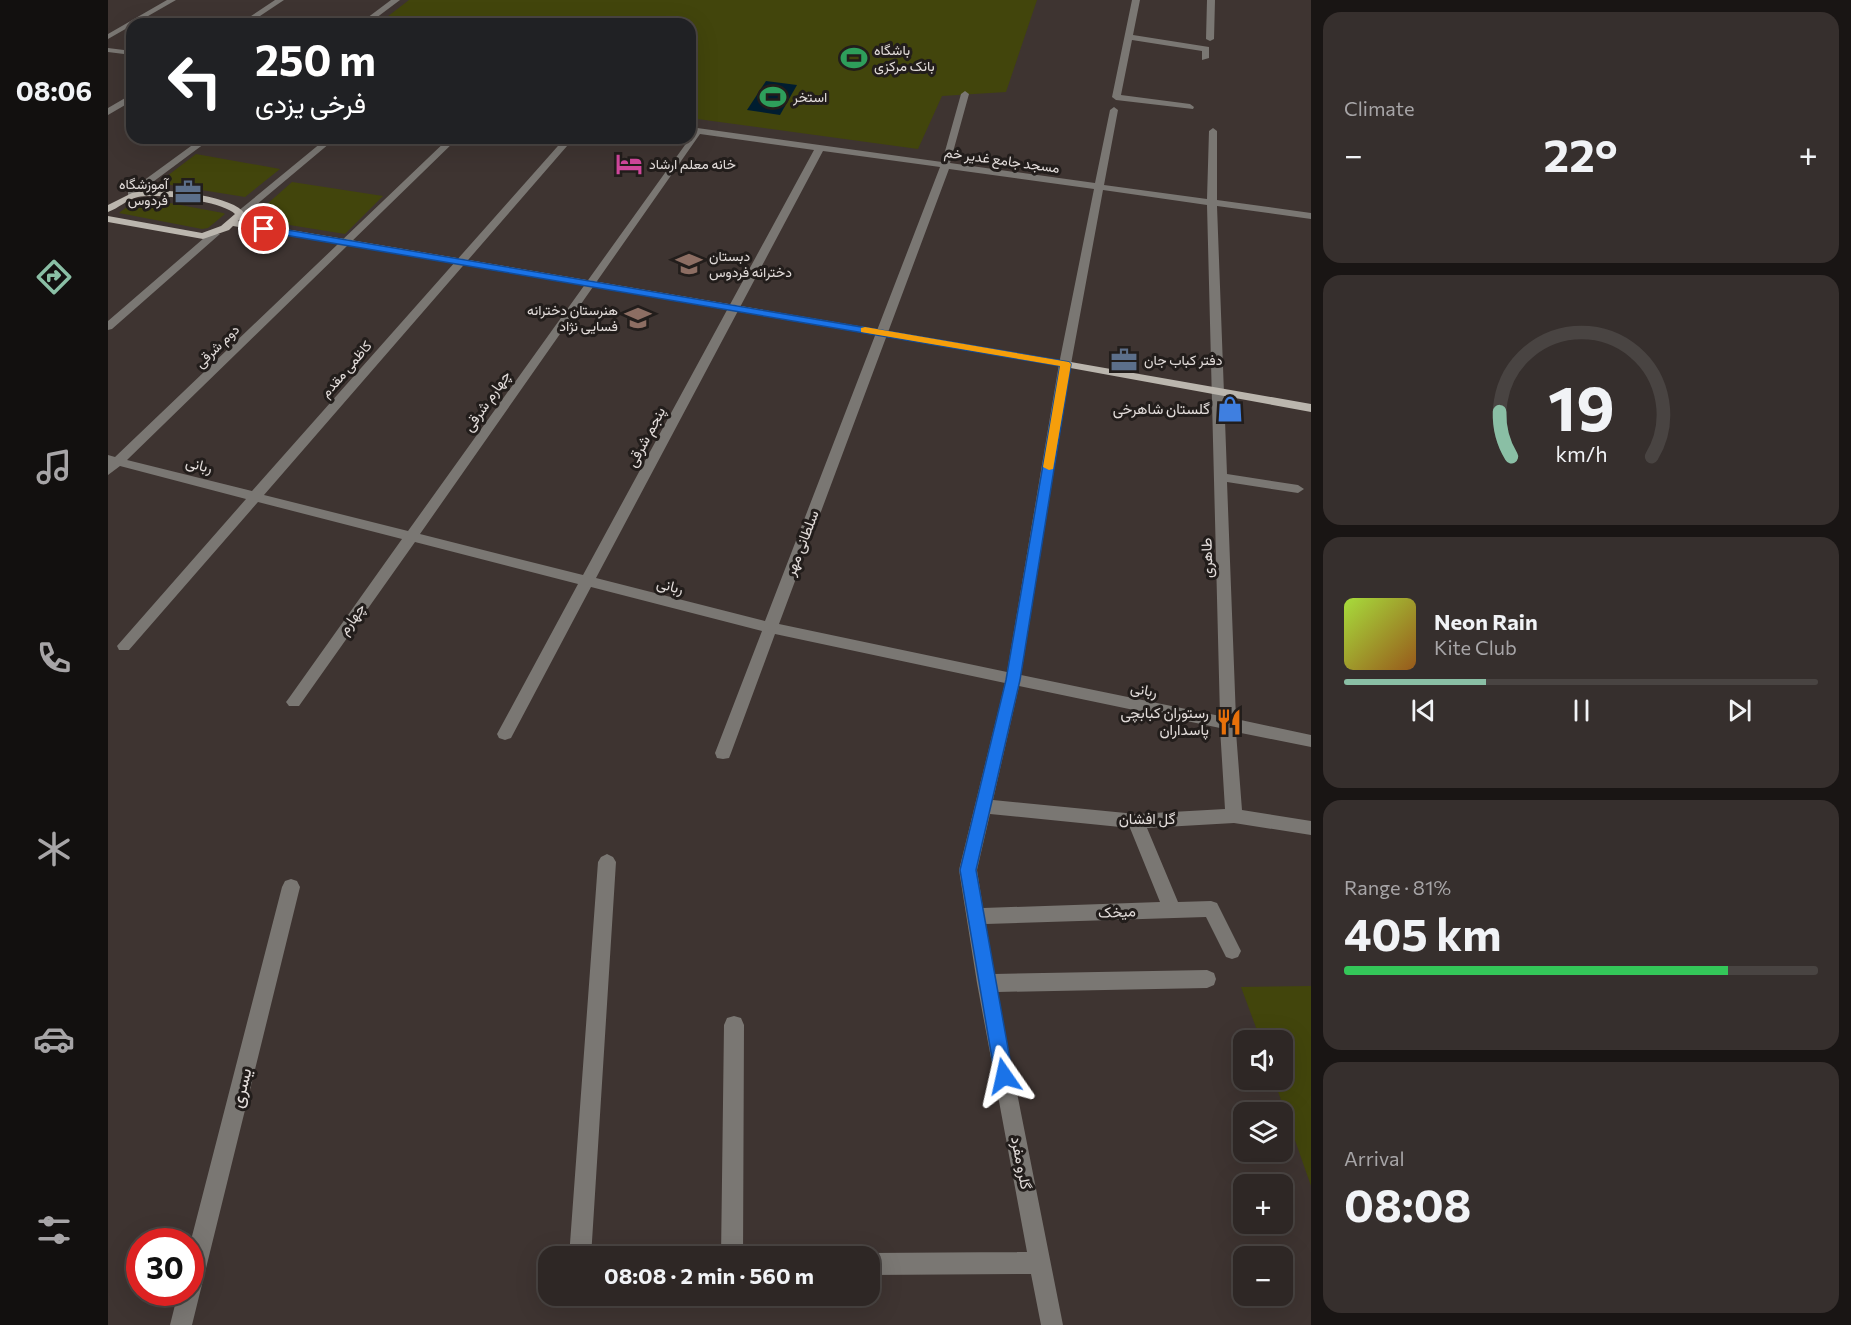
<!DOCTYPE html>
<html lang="en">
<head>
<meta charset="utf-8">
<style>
	:root { --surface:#2e2725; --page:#362f2d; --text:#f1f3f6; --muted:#a7a5a7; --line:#494442; --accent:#8abfa5 }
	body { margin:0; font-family:Commissioner,Vazirmatn,sans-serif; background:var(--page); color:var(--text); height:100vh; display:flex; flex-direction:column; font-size:22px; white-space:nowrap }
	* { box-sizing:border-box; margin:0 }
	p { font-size:20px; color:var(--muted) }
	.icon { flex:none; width:33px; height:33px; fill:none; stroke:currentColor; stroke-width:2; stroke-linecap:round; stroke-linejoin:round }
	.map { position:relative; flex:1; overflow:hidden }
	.sheet { display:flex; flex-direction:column; gap:12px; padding:12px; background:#191514; width:540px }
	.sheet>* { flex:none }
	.hud { position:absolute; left:18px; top:18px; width:570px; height:126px; border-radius:18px; box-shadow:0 6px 24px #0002,0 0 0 2px var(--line); background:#202124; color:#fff; overflow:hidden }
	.fabs { position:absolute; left:1125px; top:1030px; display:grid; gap:12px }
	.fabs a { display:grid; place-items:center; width:60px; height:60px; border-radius:12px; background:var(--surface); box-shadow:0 6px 24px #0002,0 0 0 2px var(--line); font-size:30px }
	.speed { position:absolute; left:18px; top:1228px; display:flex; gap:12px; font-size:30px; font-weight:700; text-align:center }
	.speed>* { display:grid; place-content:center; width:78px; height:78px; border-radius:50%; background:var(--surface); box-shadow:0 6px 24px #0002,0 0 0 2px var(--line); line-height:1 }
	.speed .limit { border:9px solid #d22; background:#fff; color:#111 }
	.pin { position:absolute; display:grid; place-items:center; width:51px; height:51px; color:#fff; margin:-26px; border:3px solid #fff; border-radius:50%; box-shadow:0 2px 6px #0007 }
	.me { position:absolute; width:66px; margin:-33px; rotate:349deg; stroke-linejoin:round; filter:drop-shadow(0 0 4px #0008) }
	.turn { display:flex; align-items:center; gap:21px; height:126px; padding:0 30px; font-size:27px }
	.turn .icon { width:78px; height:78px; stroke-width:2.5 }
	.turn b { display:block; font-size:42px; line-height:51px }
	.big { font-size:45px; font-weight:700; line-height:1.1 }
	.sheet .card { flex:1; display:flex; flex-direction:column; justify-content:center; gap:9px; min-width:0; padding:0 21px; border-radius:18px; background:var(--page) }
	.sheet .dial { align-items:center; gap:0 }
	.dial svg { height:156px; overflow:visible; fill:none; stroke:var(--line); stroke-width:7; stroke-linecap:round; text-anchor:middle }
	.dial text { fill:var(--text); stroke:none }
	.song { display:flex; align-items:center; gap:18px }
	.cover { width:72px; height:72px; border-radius:9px; background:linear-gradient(135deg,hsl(80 70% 55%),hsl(30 70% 35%)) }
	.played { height:6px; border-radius:3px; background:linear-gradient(90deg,var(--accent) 30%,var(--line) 30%) }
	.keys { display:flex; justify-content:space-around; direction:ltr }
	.heat { display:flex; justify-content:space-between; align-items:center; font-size:33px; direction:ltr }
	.charge { height:9px; border-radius:4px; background:linear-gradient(90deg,#34c759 81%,var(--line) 0) }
	.trip { position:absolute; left:430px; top:1246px; width:342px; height:60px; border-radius:18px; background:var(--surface); box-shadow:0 6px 24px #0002,0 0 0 2px var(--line); font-weight:700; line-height:60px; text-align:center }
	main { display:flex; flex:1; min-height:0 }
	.tab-bar { display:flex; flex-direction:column; width:108px; justify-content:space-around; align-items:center; background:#12100f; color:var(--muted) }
	.tab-bar .icon { width:42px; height:42px }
	.tab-bar .active { color:var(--accent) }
	.tab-bar b { font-size:27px; color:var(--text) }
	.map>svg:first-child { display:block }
	.green { fill:#42450c }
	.water { fill:#001d30 }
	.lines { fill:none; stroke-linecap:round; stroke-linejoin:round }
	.minor { fill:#7a7773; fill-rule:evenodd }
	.major { fill:#bbb6ae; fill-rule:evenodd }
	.route { fill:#1a73e8; stroke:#114b97; stroke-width:1.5 }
	.slow { fill:#f59e0b }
	.labels { text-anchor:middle; stroke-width:6; stroke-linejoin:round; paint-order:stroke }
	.far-poi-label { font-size:14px; fill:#e2dcda; stroke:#221d1b; text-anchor:start }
	.far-street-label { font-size:14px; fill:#e2dcda; stroke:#221d1b }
	.street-label { font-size:15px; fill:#e2dcda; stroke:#221d1b }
	.poi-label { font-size:15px; fill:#e2dcda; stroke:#221d1b; text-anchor:end }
	.near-street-label { font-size:18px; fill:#e2dcda; stroke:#221d1b }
</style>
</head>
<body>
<main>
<nav class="tab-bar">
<b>08:06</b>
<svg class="icon active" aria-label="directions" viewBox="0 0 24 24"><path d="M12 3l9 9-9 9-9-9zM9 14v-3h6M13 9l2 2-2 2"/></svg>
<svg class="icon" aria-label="music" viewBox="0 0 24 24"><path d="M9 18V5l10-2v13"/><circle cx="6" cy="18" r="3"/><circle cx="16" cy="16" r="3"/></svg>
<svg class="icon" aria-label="phone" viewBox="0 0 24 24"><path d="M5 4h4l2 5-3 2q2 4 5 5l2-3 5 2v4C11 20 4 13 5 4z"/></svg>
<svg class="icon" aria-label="climate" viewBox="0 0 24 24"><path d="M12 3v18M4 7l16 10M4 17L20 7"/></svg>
<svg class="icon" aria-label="car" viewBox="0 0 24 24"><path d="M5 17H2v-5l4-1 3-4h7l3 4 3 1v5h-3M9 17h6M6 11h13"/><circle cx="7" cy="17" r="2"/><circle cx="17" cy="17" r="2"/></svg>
<svg class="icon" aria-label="filters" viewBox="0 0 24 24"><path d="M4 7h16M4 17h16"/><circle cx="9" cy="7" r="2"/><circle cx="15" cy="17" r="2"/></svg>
</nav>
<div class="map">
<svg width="1203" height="1325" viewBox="0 0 1203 1325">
	<rect width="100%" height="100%" fill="#3e3431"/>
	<path class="green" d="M301,0H929L898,92L834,96L810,149L582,118V24H270Z
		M88,154L172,169L137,197L50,183Z
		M184,182L275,196L237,234L163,222L168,211L158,205Z
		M35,198L115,213L117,214L100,228L94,229L11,213L29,199Z
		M1203,986V1186L1166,1080H1174V1041H1153L1133,987Z"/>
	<path class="water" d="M658,81L689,85L672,115L639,110Z"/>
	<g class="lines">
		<path class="minor" d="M59,0H68L0,39V34Z
			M167,0H176L140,24H131Z
			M283,0H292L260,24H251Z
			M1024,0H1032L1025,35L1101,47V58L1094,60V51L1024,40L1013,95L1082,104L1086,107L1085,109L1008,100L1004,97Z
			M1099,0H1107L1106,39L1102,41L1098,39Z
			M0,48L24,51V55L0,52Z
			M857,91L861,94L842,163L987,183L1002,110L1006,107L1010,110L996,185L1099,199L1101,131L1105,128L1109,131V200L1203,213V219L1109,206L1119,474L1190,485L1196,489L1190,493L1119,482L1128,719L1203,735V747L1128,732L1134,810L1203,821V835L1126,823L1039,828L1070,902L1103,901L1109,903L1133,951L1130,957L1124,959L1118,957L1098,917L878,924L886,974L1099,970L1106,973L1108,979L1106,985L1099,988L889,992L955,1325H933L923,1274L762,1275V1257H754L762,1253L919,1252L869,983L851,870L897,683L667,634L623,753L621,758L615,759L609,758L607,753L654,631L483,587L403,738L397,740L391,738L389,734L470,584L307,542L191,706H181L178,702L181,698L294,539L150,502L21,650H11L9,646L138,499L12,466L0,475V455L7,457L341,138H350L19,460L144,491L457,138H466L156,495L300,531L582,138L584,133H582V127L834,162L853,94ZM592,134L706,150L475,575L312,534ZM715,151L832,167L657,621L488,578ZM841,169L986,189L951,364L899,672L671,624ZM995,190L1099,205L1112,716L913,675L963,364ZM911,686L1112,728L1117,809L1028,814L885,800ZM882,814L1022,828L1052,902L875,908L869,870Z
			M24,94V101L0,115V108Z
			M94,138H104L26,196H20V192Z
			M219,138H228L135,216H129V212Z
			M103,232L112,234L4,329L0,330V321Z
			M499,854L505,857L508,862L483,1257H461L490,862L493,857Z
			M183,879L189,881L192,887L84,1325H62L70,1293H82V1244L174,887L177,881Z
			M626,1016L633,1018L636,1025L635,1257H613L616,1025L619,1018Z"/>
		<path class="major" d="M42,190C63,190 126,196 137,214L130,221L957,361L1203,404V412L957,367L125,226L121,230L95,239L0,222V216L94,233L113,226L127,214C115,201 48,193 30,197C18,200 11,208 0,212V205L24,193Z"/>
	</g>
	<path class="route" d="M156,226L961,362L963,364L912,680L868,870L905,1076L903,1083L896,1085L890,1083L887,1076L852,870L898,680L952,366L153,231V227Z"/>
	<path class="slow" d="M757,327L961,362L963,364L945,469L941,470L935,467L952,366L753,332V328Z"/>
	<defs>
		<g id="stadium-bare" transform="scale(2.07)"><path d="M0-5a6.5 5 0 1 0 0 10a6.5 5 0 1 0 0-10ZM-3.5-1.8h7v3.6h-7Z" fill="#2e9e5b" stroke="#221d1b" stroke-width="2.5" paint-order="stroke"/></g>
		<g id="hotel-bare" transform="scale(2.07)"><path d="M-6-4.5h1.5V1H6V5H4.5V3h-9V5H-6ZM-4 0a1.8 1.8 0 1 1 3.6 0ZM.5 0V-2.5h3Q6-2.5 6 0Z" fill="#d1479c" stroke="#221d1b" stroke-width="2.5" paint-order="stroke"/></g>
		<g id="office-bare" transform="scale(2.07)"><path d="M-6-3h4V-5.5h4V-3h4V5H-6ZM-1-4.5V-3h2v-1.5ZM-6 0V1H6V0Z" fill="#5c6f8a" stroke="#221d1b" stroke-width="2.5" paint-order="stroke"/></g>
		<g id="school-bare" transform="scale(2.07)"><path d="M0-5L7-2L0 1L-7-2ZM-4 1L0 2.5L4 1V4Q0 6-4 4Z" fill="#8d6e63" stroke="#221d1b" stroke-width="2.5" paint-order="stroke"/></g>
		<g id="shop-bare" transform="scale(2.07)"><path d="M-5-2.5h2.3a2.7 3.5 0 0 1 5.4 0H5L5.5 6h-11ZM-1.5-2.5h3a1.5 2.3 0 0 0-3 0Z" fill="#3f7fe0" stroke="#221d1b" stroke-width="2.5" paint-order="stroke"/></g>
		<g id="restaurant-bare" transform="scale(2.07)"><path d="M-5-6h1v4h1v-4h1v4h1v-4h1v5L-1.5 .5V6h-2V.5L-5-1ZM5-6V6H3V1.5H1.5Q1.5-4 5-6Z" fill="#e8710a" stroke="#221d1b" stroke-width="2.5" paint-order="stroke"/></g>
	</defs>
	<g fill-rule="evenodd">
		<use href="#stadium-bare" x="746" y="58"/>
		<use href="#stadium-bare" x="665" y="97"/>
		<use href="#hotel-bare" x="521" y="164"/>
		<use href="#office-bare" x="80" y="192"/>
		<use href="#school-bare" x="581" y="264"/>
		<use href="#school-bare" x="530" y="318"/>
		<use href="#office-bare" x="1016" y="360"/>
		<use href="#shop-bare" x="1122" y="409"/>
		<use href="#restaurant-bare" x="1121" y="722"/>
	</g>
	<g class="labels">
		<g class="far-poi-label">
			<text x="766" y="55">باشگاه<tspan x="766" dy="16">بانک مرکزی</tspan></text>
			<text x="685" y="102">استخر</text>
			<text x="541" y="169">خانه معلم ارشاد</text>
			<text x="60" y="189" text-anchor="end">آموزشگاه<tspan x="60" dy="16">فردوس</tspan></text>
			<text x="601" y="261">دبستان<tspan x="601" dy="16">دخترانه فردوس</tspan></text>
			<text x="510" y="315" text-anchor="end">هنرستان دخترانه<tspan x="510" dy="16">فسایی نژاد</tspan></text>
			<text x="1036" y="365">دفتر کباب جان</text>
		</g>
		<g class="far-street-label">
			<text transform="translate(894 160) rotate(8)" y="5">مسجد جامع غدیر خم</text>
			<text transform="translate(109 346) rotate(-44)" y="5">دوم شرقی</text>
			<text transform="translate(238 369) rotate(-49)" y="5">کاظمی مقدم</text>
		</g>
		<g class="street-label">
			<text transform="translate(379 401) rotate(-55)" y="5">چهارم شرقی</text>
			<text transform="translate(538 437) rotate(-62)" y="5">پنجم شرقی</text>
			<text transform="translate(91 465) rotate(14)" y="5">ربانی</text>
			<text transform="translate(694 543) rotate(-69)" y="5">سلطانی مهر</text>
			<text transform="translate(1099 558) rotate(-92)" y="5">طاهری</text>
			<text transform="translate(562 586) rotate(14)" y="5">ربانی</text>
			<text transform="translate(244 619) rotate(-55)" y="5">چهارم</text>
			<text transform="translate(1036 690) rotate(11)" y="5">ربانی</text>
			<text x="1039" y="824">گل افشان</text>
			<text transform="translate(1009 912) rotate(-2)" y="5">میخک</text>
			<text transform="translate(913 1163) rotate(79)" y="5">گلرو مفرد</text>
		</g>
		<g class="poi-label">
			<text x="1102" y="414">گلستان شاهرخى</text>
			<text x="1101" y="718">رستوران کبابچی<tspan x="1101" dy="17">پاسداران</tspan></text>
		</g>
		<g class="near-street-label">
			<text transform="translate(133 1088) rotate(-76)" y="6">یسری</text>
		</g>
	</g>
</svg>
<div class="fabs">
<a><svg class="icon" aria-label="sound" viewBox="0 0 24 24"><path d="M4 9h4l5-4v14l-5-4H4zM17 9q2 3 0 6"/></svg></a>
<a><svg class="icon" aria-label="layers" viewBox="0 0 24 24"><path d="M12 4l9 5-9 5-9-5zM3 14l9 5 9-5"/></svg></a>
<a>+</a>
<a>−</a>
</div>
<div class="speed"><div class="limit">30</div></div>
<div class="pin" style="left:156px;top:229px;background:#d93025"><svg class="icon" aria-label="arrive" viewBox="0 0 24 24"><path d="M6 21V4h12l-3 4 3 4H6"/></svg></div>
<svg class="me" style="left:896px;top:1076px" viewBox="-20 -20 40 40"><path d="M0-17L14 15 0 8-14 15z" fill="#1a73e8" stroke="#fff" stroke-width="4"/></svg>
<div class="trip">08:08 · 2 min · 560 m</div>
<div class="hud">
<div class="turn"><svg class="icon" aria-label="left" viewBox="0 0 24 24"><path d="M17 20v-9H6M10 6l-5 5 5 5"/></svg><div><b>250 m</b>فرخی یزدی</div></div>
</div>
</div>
<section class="sheet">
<div class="card"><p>Climate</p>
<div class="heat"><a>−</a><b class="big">22°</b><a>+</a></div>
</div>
<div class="card dial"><svg viewBox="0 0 100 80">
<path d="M14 69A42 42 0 1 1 86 69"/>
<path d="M14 69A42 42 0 0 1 8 46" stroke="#8abfa5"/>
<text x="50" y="56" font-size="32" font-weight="700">19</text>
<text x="50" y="72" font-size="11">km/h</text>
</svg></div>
<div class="card">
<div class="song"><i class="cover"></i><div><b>Neon Rain</b><p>Kite Club</p></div></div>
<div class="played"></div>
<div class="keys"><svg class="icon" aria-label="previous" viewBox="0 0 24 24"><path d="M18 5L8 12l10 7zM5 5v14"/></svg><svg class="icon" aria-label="pause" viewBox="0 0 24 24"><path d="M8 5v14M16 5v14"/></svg><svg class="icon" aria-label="next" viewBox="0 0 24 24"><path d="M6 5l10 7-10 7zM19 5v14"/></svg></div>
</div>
<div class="card"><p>Range · 81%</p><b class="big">405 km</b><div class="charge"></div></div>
<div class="card"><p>Arrival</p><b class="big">08:08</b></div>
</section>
</main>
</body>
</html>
